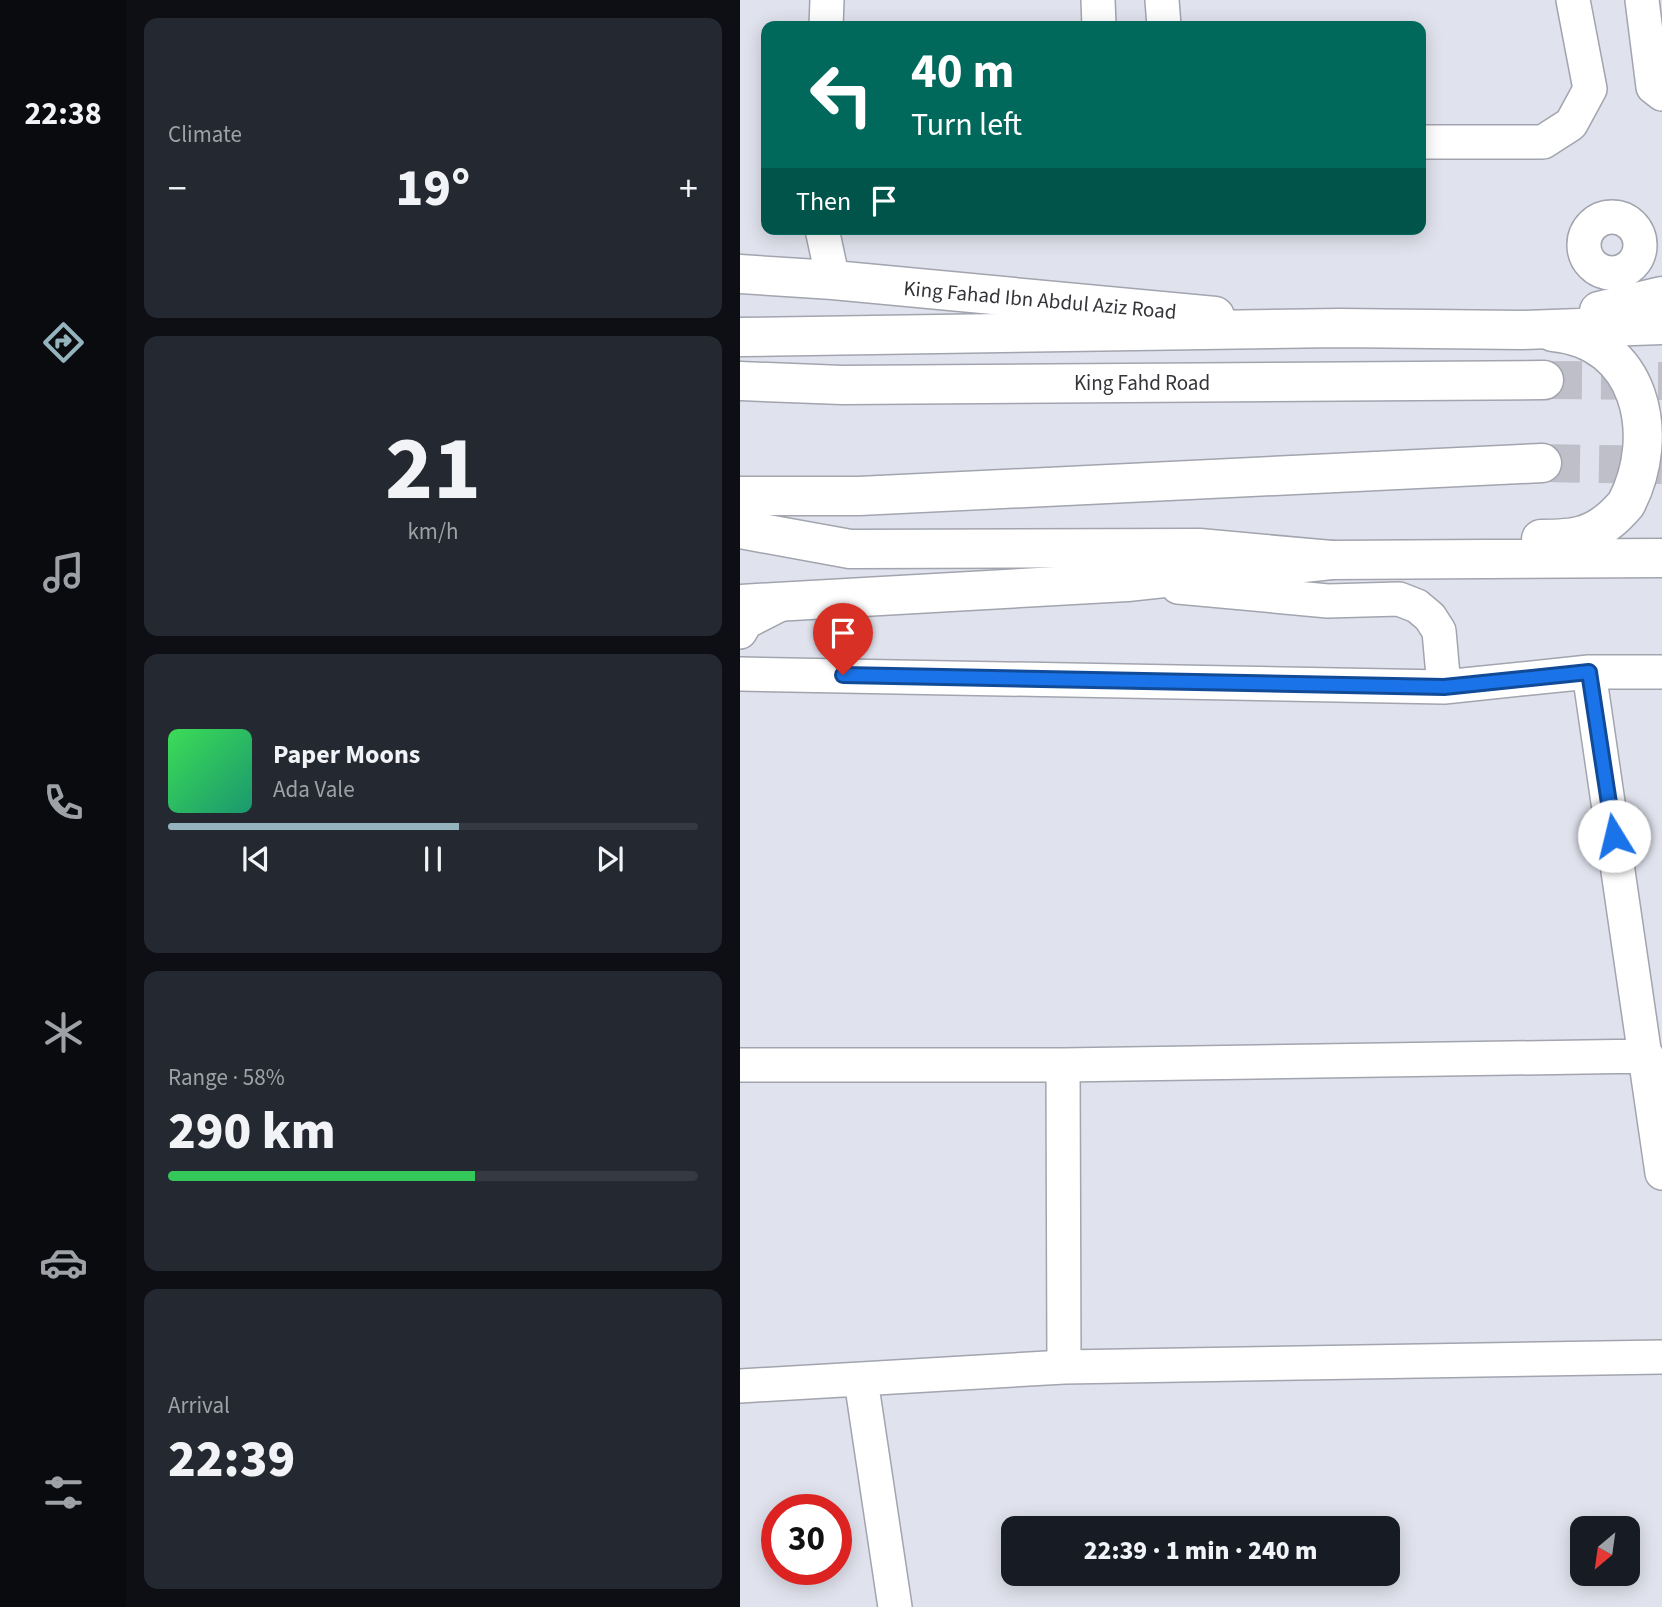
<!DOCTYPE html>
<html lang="en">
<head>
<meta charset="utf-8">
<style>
	:root { --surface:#171b24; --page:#242831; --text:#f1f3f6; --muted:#9ea1a6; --line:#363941; --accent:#94b3bd }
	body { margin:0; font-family:"Source Sans 3",sans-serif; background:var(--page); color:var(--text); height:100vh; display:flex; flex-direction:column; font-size:26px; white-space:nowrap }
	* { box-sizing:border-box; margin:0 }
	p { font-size:23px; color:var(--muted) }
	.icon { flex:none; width:38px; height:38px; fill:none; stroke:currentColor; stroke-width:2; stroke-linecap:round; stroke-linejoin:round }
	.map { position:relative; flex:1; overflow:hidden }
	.sheet { display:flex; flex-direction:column; gap:18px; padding:18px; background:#0d0f14; width:614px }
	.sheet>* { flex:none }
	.guide { position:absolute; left:21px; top:21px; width:665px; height:214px; border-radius:14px; box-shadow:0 4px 18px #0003; background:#00695c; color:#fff; overflow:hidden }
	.needle { width:46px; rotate:209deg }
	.controls { position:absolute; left:830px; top:1516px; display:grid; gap:14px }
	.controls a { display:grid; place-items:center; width:70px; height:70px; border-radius:14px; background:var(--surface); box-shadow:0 4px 18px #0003; font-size:35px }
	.speed { position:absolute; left:21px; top:1494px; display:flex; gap:14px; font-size:35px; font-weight:700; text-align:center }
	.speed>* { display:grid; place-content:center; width:91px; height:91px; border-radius:50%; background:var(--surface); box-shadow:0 4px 18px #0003; line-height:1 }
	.speed .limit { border:10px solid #d22; background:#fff; color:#111 }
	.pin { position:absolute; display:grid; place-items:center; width:60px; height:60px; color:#fff; margin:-72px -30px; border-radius:50% 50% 50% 0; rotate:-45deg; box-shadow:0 0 7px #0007 }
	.pin .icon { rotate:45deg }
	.me { position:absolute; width:77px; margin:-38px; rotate:351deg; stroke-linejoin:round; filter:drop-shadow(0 0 5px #0008) }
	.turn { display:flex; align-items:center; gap:24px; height:147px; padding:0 35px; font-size:32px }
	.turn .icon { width:91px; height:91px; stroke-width:2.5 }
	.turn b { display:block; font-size:49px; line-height:60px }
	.then { display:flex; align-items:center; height:66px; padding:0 35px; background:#0003; gap:14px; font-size:26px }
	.big { font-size:52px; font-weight:800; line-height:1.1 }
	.sheet .card { flex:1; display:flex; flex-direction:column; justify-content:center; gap:10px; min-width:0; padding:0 24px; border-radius:14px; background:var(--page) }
	.sheet .dial { align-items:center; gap:0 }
	.dial b { font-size:91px; line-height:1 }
	.song { display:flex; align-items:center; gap:21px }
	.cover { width:84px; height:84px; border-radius:10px; background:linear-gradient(135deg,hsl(130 70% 55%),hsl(160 70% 35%)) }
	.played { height:7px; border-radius:4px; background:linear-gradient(90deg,var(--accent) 55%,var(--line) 55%) }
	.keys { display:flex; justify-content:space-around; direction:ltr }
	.heat { display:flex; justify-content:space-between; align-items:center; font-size:38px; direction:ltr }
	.charge { height:10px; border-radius:5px; background:linear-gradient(90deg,#34c759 58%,var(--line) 0) }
	.trip { position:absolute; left:261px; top:1516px; width:399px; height:70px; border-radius:14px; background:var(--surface); box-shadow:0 4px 18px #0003; font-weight:800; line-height:70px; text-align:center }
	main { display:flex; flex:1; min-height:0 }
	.tabs { display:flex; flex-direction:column; width:126px; justify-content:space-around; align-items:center; background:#090b0e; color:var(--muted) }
	.tabs .icon { width:49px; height:49px }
	.tabs .current { color:var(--accent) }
	.tabs b { font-size:32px; color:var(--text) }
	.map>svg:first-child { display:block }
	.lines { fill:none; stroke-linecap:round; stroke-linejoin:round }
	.highway-tunnel { stroke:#bebfc9; stroke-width:38; stroke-dasharray:38 19; stroke-linecap:butt }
	.minor-casing { stroke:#a2a4ae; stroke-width:36 }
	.major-casing { stroke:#a2a4ae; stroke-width:41 }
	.highway-casing { stroke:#a2a4ae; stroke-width:41 }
	.minor { stroke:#fff; stroke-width:33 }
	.major { stroke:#fff; stroke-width:38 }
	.highway { stroke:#fff; stroke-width:38 }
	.route-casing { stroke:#114b97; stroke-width:18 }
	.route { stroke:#1a73e8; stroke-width:12 }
	.labels { text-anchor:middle; stroke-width:7; stroke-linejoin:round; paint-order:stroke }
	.street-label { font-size:21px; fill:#343439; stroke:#fff }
</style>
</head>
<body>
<main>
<nav class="tabs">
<b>22:38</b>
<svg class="icon current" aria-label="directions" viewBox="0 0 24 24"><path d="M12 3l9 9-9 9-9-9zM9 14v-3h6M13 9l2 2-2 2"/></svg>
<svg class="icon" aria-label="music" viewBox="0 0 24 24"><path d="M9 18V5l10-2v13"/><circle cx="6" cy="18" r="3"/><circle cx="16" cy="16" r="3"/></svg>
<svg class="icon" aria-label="phone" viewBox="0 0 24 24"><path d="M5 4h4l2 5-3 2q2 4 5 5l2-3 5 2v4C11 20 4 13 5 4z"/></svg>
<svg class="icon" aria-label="climate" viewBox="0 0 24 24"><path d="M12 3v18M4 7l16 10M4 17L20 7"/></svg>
<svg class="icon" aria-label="car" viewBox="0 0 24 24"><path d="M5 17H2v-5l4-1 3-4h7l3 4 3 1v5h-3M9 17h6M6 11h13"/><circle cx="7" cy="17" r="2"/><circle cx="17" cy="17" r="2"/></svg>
<svg class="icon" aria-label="filters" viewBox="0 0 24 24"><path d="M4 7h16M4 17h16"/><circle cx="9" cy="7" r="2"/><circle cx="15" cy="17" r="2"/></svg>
</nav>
<section class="sheet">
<div class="card"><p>Climate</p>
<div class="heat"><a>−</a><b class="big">19°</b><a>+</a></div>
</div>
<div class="card dial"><b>21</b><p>km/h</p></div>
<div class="card">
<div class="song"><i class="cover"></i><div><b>Paper Moons</b><p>Ada Vale</p></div></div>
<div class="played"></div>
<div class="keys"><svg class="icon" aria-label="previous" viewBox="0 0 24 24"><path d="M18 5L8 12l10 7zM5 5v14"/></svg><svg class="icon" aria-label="pause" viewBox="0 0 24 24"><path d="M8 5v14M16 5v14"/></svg><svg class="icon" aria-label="next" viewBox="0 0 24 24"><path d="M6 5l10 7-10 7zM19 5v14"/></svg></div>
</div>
<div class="card"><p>Range · 58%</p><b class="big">290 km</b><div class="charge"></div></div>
<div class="card"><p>Arrival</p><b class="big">22:39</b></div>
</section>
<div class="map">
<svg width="922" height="1607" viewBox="0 0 922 1607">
	<rect width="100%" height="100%" fill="#e0e2ed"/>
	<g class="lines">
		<path class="highway-tunnel" d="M804,380L922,381
			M802,463L922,465"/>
		<g class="minor-casing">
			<path id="minor" d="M358,0L359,26
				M422,0L424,26
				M902,0L913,87L922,94
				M86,26L87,0
				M681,142H803L831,124L850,89L833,0
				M844 245a28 28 0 1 1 56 0a28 28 0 1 1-56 0Z
				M82,229L93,280
				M438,587L588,601L659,599L677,606L690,617L699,631L704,687
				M0,632L6,622L43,603
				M849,672L922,1173
				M0,674L704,687L849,672H922
				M0,1065H323L907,1056
				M323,1065L324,1367
				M121,1380L155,1607
				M0,1386L324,1367L922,1357"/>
		</g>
		<g class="major-casing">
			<path id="major" d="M0,274L93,280L475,316
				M801,539C815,539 830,539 843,535C861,530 875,517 886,504C922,435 901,340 813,332
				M0,604L387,582L591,560L922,558"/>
		</g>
		<g class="highway-casing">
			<path id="highway" d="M859,311L922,296
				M0,337L599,328L782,330L922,325
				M0,381L102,385L804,380
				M0,496H119L802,463
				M0,529L110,549L459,548L591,560"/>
		</g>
		<use href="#minor" class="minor"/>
		<use href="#major" class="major"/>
		<use href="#highway" class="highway"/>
	</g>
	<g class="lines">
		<g class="route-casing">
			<path id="route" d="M103,675L704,687L849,672L874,836"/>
		</g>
		<use href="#route" class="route"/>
	</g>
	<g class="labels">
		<g class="street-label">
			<text transform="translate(300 300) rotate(5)" y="7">King Fahad Ibn Abdul Aziz Road</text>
			<text x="402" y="390">King Fahd Road</text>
		</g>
	</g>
</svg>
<div class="controls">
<a><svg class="needle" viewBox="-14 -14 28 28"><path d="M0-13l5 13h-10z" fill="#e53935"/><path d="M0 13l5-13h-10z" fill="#9ea1a6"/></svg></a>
</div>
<div class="speed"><div class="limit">30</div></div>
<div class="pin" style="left:103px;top:675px;background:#d93025"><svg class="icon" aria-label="arrive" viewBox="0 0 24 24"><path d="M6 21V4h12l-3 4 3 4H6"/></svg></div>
<svg class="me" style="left:874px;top:836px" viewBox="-20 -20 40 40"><circle r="19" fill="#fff"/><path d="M0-13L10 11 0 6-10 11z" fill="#1a73e8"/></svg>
<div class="trip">22:39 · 1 min · 240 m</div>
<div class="guide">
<div class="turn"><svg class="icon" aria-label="left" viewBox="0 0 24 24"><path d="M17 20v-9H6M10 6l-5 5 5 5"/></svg><div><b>40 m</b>Turn left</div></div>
<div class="then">Then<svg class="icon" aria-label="arrive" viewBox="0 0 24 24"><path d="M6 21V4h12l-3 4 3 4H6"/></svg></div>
</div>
</div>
</main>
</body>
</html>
